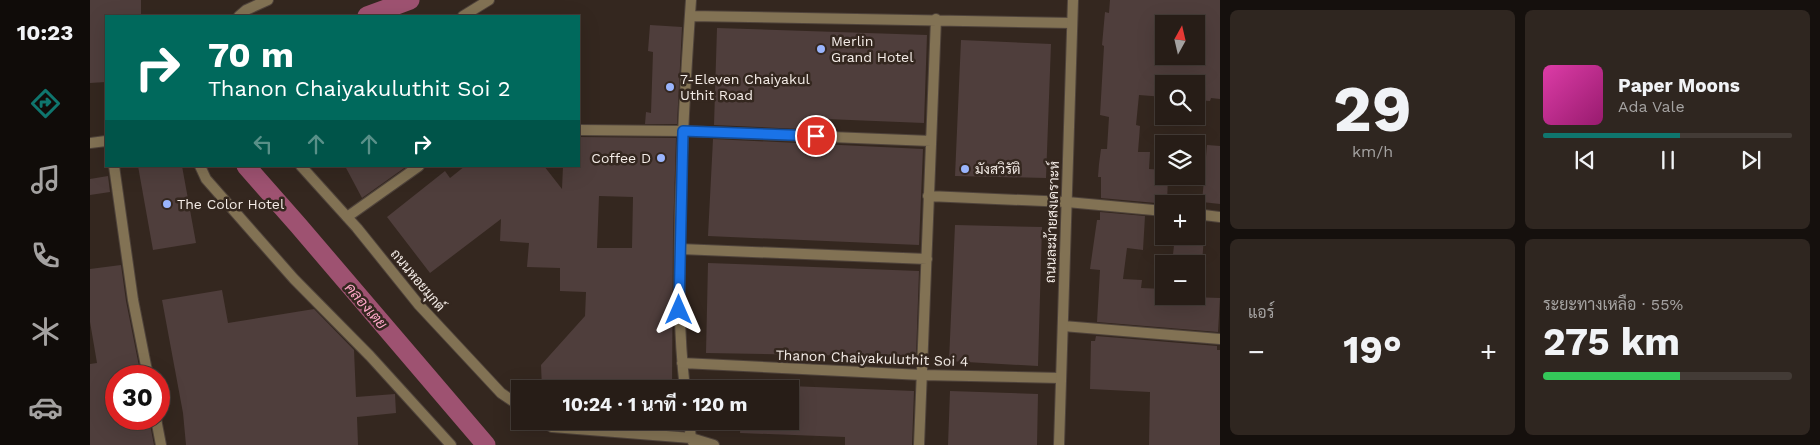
<!DOCTYPE html>
<html lang="th">
<head>
<meta charset="utf-8">
<style>
	:root { --surface:#271d17; --page:#2f2620; --text:#f1f3f6; --muted:#a4a2a1; --line:#433b36; --accent:#0f766e }
	body { margin:0; font-family:"Work Sans",Sarabun,sans-serif; background:var(--page); color:var(--text); height:100vh; display:flex; flex-direction:column; font-size:19px; white-space:nowrap }
	* { box-sizing:border-box; margin:0 }
	p { font-size:16px; color:var(--muted) }
	.icon { flex:none; width:28px; height:28px; fill:none; stroke:currentColor; stroke-width:2; stroke-linecap:round; stroke-linejoin:round }
	.map { position:relative; flex:1; overflow:hidden }
	.sheet { display:flex; flex-direction:column; gap:10px; padding:10px; background:#15100d; width:600px }
	.sheet>* { flex:none }
	.hud { position:absolute; left:15px; top:15px; width:475px; height:152px; border-radius:0px; box-shadow:0 5px 20px #0002,0 0 0 1px var(--line); background:#00695c; color:#fff; overflow:hidden }
	.needle { width:32px; rotate:8deg }
	.fabs { position:absolute; left:1065px; top:15px; display:grid; gap:10px }
	.fabs a { display:grid; place-items:center; width:50px; height:50px; border-radius:0px; background:var(--surface); box-shadow:0 5px 20px #0002,0 0 0 1px var(--line); font-size:25px }
	.speed { position:absolute; left:15px; top:365px; display:flex; gap:10px; font-size:25px; font-weight:700; text-align:center }
	.speed>* { display:grid; place-content:center; width:65px; height:65px; border-radius:50%; background:var(--surface); box-shadow:0 5px 20px #0002,0 0 0 1px var(--line); line-height:1 }
	.speed .limit { border:8px solid #d22; background:#fff; color:#111 }
	.pin { position:absolute; display:grid; place-items:center; width:42px; height:42px; color:#fff; margin:-21px; border:2px solid #fff; border-radius:50%; box-shadow:0 1px 5px #0007 }
	.me { position:absolute; width:55px; margin:-28px; rotate:0deg; stroke-linejoin:round; filter:drop-shadow(0 0 4px #0008) }
	.turn { display:flex; align-items:center; gap:18px; height:105px; padding:0 20px; font-size:22px }
	.turn .icon { width:65px; height:65px; stroke-width:2.5 }
	.turn b { display:block; font-size:35px; line-height:42px }
	.lanes { display:flex; align-items:center; height:48px; padding:0 20px; background:#0003; justify-content:center; gap:25px; direction:ltr }
	.lanes .off { opacity:.35 }
	.big { font-size:38px; font-weight:700; line-height:1.1 }
	.sheet .tile { flex:1; display:flex; flex-direction:column; justify-content:center; gap:8px; min-width:0; padding:0 18px; border-radius:8px; background:var(--page) }
	.sheet .dial { align-items:center; gap:0 }
	.dial b { font-size:65px; line-height:1 }
	.song { display:flex; align-items:center; gap:15px }
	.cover { width:60px; height:60px; border-radius:8px; background:linear-gradient(135deg,hsl(320 70% 55%),hsl(320 70% 35%)) }
	.played { height:5px; border-radius:2px; background:linear-gradient(90deg,var(--accent) 55%,var(--line) 55%) }
	.keys { display:flex; justify-content:space-around; direction:ltr }
	.heat { display:flex; justify-content:space-between; align-items:center; font-size:28px; direction:ltr }
	.charge { height:8px; border-radius:4px; background:linear-gradient(90deg,#34c759 55%,var(--line) 0) }
	.sheet .tiles { flex:1; display:grid; gap:10px; grid-template-columns:repeat(2,1fr) }
	.trip { position:absolute; left:421px; top:380px; width:288px; height:50px; border-radius:0px; background:var(--surface); box-shadow:0 5px 20px #0002,0 0 0 1px var(--line); font-weight:700; line-height:50px; text-align:center }
	main { display:flex; flex:1; min-height:0 }
	.tab-bar { display:flex; flex-direction:column; width:90px; justify-content:space-around; align-items:center; background:#100c09; color:var(--muted) }
	.tab-bar .icon { width:35px; height:35px }
	.tab-bar .active { color:var(--accent) }
	.tab-bar b { font-size:22px; color:var(--text) }
	.map>svg:first-child { display:block }
	.lines { fill:none; stroke-linecap:round; stroke-linejoin:round }
	.canal { stroke:#9e5271; stroke-width:19 }
	.building { fill:#4f3e3c; fill-rule:evenodd }
	.minor-casing { stroke:#4f433b; stroke-width:12 }
	.tertiary-casing { stroke:#4f433b; stroke-width:12 }
	.minor { stroke:#827254; stroke-width:10 }
	.tertiary { stroke:#827254; stroke-width:10 }
	.route-casing { stroke:#114b97; stroke-width:12 }
	.route { stroke:#1a73e8; stroke-width:9 }
	.poi-dot { fill:#9ab5fd; stroke:#34271f; stroke-width:2 }
	.labels { text-anchor:middle; stroke-width:5; stroke-linejoin:round; paint-order:stroke }
	.poi-label { font-size:14px; fill:#f4ece7; stroke:#34271f; text-anchor:start }
	.street-label { font-size:14px; fill:#f4ece7; stroke:#34271f }
	.water-label { font-size:15px; font-style:italic; fill:#fda6c7; stroke:#34271f }
</style>
</head>
<body>
<main>
<nav class="tab-bar">
<b>10:23</b>
<svg class="icon active" aria-label="directions" viewBox="0 0 24 24"><path d="M12 3l9 9-9 9-9-9zM9 14v-3h6M13 9l2 2-2 2"/></svg>
<svg class="icon" aria-label="music" viewBox="0 0 24 24"><path d="M9 18V5l10-2v13"/><circle cx="6" cy="18" r="3"/><circle cx="16" cy="16" r="3"/></svg>
<svg class="icon" aria-label="phone" viewBox="0 0 24 24"><path d="M5 4h4l2 5-3 2q2 4 5 5l2-3 5 2v4C11 20 4 13 5 4z"/></svg>
<svg class="icon" aria-label="climate" viewBox="0 0 24 24"><path d="M12 3v18M4 7l16 10M4 17L20 7"/></svg>
<svg class="icon" aria-label="car" viewBox="0 0 24 24"><path d="M5 17H2v-5l4-1 3-4h7l3 4 3 1v5h-3M9 17h6M6 11h13"/><circle cx="7" cy="17" r="2"/><circle cx="17" cy="17" r="2"/></svg>
</nav>
<div class="map">
<svg width="1130" height="445" viewBox="0 0 1130 445">
	<rect width="100%" height="100%" fill="#34271f"/>
	<g class="lines">
		<path class="canal" d="M277,16L320,0
			M156,166L208,225L396,445"/>
	</g>
	<path class="building" d="M0,0H51V16H16V82L0,83Z
		M1020,0H1130V99L1121,98L1120,101L1106,100V84H1074V97L1049,95L1046,125L1050,126L1048,152H1060L1059,169L1074,170V176H1078L1077,204L1011,198V177H1008L1009,164L1011,149H1017L1019,117L1010,115L1014,46L1012,45L1015,12L1019,13ZM1074,24H1106V56H1074Z
		M560,25L592,27L587,124H555L556,112L561,113L563,52L558,51Z
		M627,28L837,35L834,123L736,119L735,130L624,125Z
		M871,40L961,44L956,178L865,176Z
		M489,137L586,138L583,235L582,389H452L451,365L495,316L496,292L470,291V268L437,267L439,243L410,241L411,219L340,273L297,217L355,171L360,178L375,166H454L472,189L473,166H489ZM509,196L543,197L542,248H507Z
		M623,139L833,149L829,245L618,236Z
		M1117,145L1130,146V204L1112,202Z
		M48,166H92L106,243L63,250Z
		M255,166H317L272,198Z
		M18,176L20,192L0,195V179Z
		M1010,212L1055,216L1053,250L1037,248L1033,279L1052,280L1051,288L1074,289V296L1130,298L1128,332L1007,322L1010,270L1000,269L1007,220H1010Z
		M865,225L952,227L948,366L859,361Z
		M1085,236H1114L1112,264H1082Z
		M618,263L829,271L826,357L616,353Z
		M31,265L36,301L51,376H26V419H59L64,445H0V364L7,363L0,322V269Z
		M132,290L138,323L224,309L264,350L266,397L305,394L306,413L267,417L268,445H96L93,413L72,300Z
		M1006,336L1127,346V350H1130V445H1059L1060,392L1000,389L1001,341H1005Z
		M700,386L824,391L822,445H755V437L650,433L651,421H700Z
		M860,391L948,394L947,445H858Z"/>
	<g class="lines">
		<g class="minor-casing">
			<path id="minor" d="M149,16L156,10L178,0
				M373,16L399,0
				M600,16L982,23
				M489,130L593,131L841,141
				M0,143L16,141
				M24,166L43,300L58,376
				M110,166L116,179L204,279L280,356L361,445
				M211,166L267,228L329,305L411,393L430,406
				M838,196L977,202L1074,211
				M1106,214L1130,217
				M257,217L329,166
				M590,249L837,259
				M973,326L1130,339
				M592,363L832,375L971,378
				M595,389C588,330 589,272 590,213C592,142 596,71 601,0
				M66,419L71,445
				M453,421L462,427L601,438L624,445
				M599,421L601,438L604,444
				M829,445L846,19"/>
		</g>
		<g class="tertiary-casing">
			<path id="tertiary" d="M969,445L983,0"/>
		</g>
		<use href="#minor" class="minor"/>
		<use href="#tertiary" class="tertiary"/>
	</g>
	<g class="lines">
		<g class="route-casing">
			<path id="route" d="M589,310L593,131L726,136"/>
		</g>
		<use href="#route" class="route"/>
	</g>
	<g class="poi-dot">
		<circle cx="731" cy="49" r="5"/>
		<circle cx="580" cy="87" r="5"/>
		<circle cx="571" cy="158" r="5"/>
		<circle cx="875" cy="169" r="5"/>
		<circle cx="77" cy="204" r="5"/>
	</g>
	<g class="labels">
		<g class="poi-label">
			<text x="741" y="46">Merlin<tspan x="741" dy="16">Grand Hotel</tspan></text>
			<text x="590" y="84">7-Eleven Chaiyakul<tspan x="590" dy="16">Uthit Road</tspan></text>
			<text x="561" y="163" text-anchor="end">Coffee D</text>
			<text x="885" y="174">มังสวิรัติ</text>
			<text x="87" y="209">The Color Hotel</text>
		</g>
		<g class="street-label">
			<text transform="translate(962 222) rotate(-88)" y="5">ถนนละม้ายสงเคราะห์</text>
			<text transform="translate(328 280) rotate(50)" y="5">ถนนหอยมุกต์</text>
			<text transform="translate(782 358) rotate(2)" y="5">Thanon Chaiyakuluthit Soi 4</text>
		</g>
		<g class="water-label">
			<text transform="translate(276 306) rotate(49)" y="5">คลองเตย</text>
		</g>
	</g>
</svg>
<div class="fabs">
<a><svg class="needle" viewBox="-14 -14 28 28"><path d="M0-13l5 13h-10z" fill="#e53935"/><path d="M0 13l5-13h-10z" fill="#a4a2a1"/></svg></a>
<a><svg class="icon" aria-label="search" viewBox="0 0 24 24"><circle cx="10" cy="10" r="6"/><path d="M15 15l6 6"/></svg></a>
<a><svg class="icon" aria-label="layers" viewBox="0 0 24 24"><path d="M12 4l9 5-9 5-9-5zM3 14l9 5 9-5"/></svg></a>
<a>+</a>
<a>−</a>
</div>
<div class="speed"><div class="limit">30</div></div>
<div class="pin" style="left:726px;top:136px;background:#d93025"><svg class="icon" aria-label="arrive" viewBox="0 0 24 24"><path d="M6 21V4h12l-3 4 3 4H6"/></svg></div>
<svg class="me" style="left:589px;top:310px" viewBox="-20 -20 40 40"><path d="M0-17L14 15 0 8-14 15z" fill="#1a73e8" stroke="#fff" stroke-width="4"/></svg>
<div class="trip">10:24 · 1 นาที · 120 m</div>
<div class="hud">
<div class="turn"><svg class="icon" aria-label="right" viewBox="0 0 24 24"><path d="M7 20v-9h11M14 6l5 5-5 5"/></svg><div><b>70 m</b>Thanon Chaiyakuluthit Soi 2</div></div>
<div class="lanes"><svg class="icon off" aria-label="left" viewBox="0 0 24 24"><path d="M17 20v-9H6M10 6l-5 5 5 5"/></svg><svg class="icon off" aria-label="ahead" viewBox="0 0 24 24"><path d="M12 20V5M6 11l6-6 6 6"/></svg><svg class="icon off" aria-label="ahead" viewBox="0 0 24 24"><path d="M12 20V5M6 11l6-6 6 6"/></svg><svg class="icon" aria-label="right" viewBox="0 0 24 24"><path d="M7 20v-9h11M14 6l5 5-5 5"/></svg></div>
</div>
</div>
<section class="sheet">
<div class="tiles">
<div class="tile dial"><b>29</b><p>km/h</p></div>
<div class="tile">
<div class="song"><i class="cover"></i><div><b>Paper Moons</b><p>Ada Vale</p></div></div>
<div class="played"></div>
<div class="keys"><svg class="icon" aria-label="previous" viewBox="0 0 24 24"><path d="M18 5L8 12l10 7zM5 5v14"/></svg><svg class="icon" aria-label="pause" viewBox="0 0 24 24"><path d="M8 5v14M16 5v14"/></svg><svg class="icon" aria-label="next" viewBox="0 0 24 24"><path d="M6 5l10 7-10 7zM19 5v14"/></svg></div>
</div>
<div class="tile"><p>แอร์</p>
<div class="heat"><a>−</a><b class="big">19°</b><a>+</a></div>
</div>
<div class="tile"><p>ระยะทางเหลือ · 55%</p><b class="big">275 km</b><div class="charge"></div></div>
</div>
</section>
</main>
</body>
</html>
